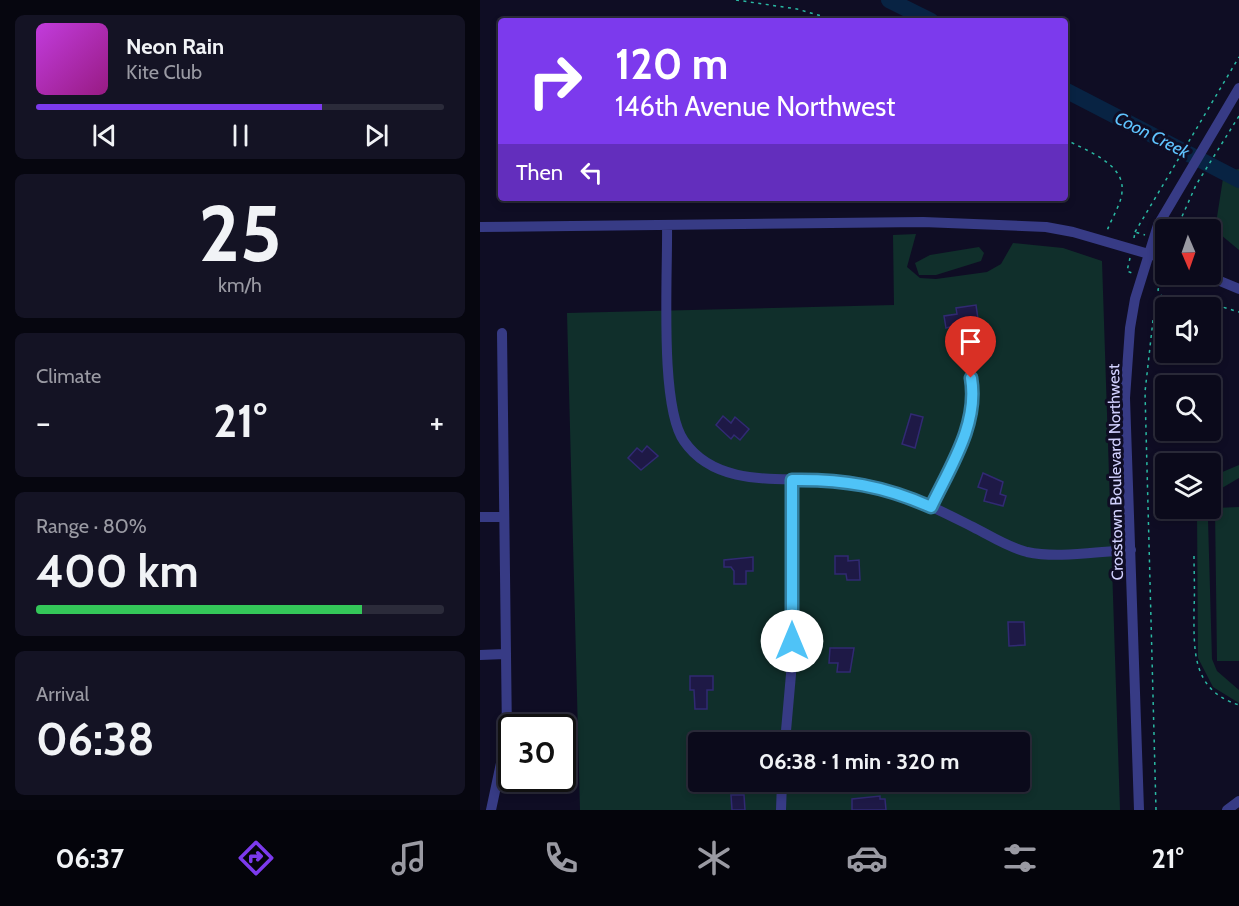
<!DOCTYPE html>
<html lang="en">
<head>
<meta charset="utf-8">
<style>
	:root { --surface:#0b0a1b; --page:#141324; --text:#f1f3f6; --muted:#9a9aa3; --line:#2b2b3a; --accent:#7c3aed }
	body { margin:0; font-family:Cabin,sans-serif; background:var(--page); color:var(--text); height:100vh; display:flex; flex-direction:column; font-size:22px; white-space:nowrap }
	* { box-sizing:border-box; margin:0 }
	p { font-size:20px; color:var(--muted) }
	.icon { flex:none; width:33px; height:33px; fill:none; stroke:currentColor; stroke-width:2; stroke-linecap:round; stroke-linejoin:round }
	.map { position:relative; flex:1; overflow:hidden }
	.details { display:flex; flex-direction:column; gap:15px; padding:15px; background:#06060f; width:480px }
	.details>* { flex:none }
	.banner { position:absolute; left:18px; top:18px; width:570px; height:183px; border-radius:6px; box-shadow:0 3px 9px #0003,0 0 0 2px var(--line); background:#7c3aed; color:#fff; overflow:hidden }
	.needle { width:39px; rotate:178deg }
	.buttons { position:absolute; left:675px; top:219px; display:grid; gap:12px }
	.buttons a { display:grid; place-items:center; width:66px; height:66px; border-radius:6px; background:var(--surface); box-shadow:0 3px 9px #0003,0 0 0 2px var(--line); font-size:30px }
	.speed { position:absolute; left:18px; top:714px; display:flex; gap:12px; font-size:30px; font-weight:700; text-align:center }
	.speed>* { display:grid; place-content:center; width:78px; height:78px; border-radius:50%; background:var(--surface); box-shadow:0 3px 9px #0003,0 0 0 2px var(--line); line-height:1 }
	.speed .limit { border:3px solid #111; border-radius:9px; background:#fff; color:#111 }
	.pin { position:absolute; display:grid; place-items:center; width:51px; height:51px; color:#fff; margin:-62px -26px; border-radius:50% 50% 50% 0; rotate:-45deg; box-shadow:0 0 6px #0007 }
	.pin .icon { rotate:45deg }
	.me { position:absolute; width:66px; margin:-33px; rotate:0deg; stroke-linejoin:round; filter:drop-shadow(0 0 4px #0008) }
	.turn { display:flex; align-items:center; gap:21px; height:126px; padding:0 18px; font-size:27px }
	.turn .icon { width:78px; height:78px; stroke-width:2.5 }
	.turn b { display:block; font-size:42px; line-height:51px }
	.then { display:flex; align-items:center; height:57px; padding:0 18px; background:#0003; gap:12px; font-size:22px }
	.big { font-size:45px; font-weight:800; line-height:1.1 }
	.details .tile { flex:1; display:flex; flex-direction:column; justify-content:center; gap:9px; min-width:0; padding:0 21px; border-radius:9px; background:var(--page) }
	.details .dial { align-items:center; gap:0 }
	.dial b { font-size:78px; line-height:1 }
	.song { display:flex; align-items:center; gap:18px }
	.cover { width:72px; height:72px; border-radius:9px; background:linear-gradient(135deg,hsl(290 70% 55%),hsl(310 70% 35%)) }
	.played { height:6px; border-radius:3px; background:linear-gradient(90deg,var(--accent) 70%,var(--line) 70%) }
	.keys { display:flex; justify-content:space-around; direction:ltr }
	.heat { display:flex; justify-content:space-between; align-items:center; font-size:33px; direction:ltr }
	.charge { height:9px; border-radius:4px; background:linear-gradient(90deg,#34c759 80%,var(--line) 0) }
	.trip { position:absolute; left:208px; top:732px; width:342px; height:60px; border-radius:6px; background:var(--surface); box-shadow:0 3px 9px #0003,0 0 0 2px var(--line); font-weight:800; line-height:60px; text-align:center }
	.tab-bar { display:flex; height:96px; justify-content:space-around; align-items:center; background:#04040b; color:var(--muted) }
	.tab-bar .icon { width:42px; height:42px }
	.tab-bar .selected { color:var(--accent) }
	.tab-bar b { font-size:27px; color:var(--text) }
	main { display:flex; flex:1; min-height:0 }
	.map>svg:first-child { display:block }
	.green { fill:#102f2b; fill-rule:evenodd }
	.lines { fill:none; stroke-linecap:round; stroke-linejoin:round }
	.river { stroke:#082343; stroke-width:16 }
	.building { fill:#1e1946; stroke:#312a73; stroke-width:1.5 }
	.path { stroke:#2abaa4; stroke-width:1.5; stroke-dasharray:3 4.5; stroke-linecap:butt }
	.minor { stroke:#373b85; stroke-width:10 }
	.route-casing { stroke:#337fa1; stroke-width:15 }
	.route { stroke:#4fc3f7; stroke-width:10 }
	.labels { text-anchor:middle; stroke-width:6; stroke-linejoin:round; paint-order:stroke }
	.street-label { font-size:16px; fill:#d2d1ff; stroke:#0f0d24 }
	.water-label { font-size:18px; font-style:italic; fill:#5fc4ff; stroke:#0f0d24 }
</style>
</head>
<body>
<main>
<section class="details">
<div class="tile">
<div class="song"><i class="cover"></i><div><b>Neon Rain</b><p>Kite Club</p></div></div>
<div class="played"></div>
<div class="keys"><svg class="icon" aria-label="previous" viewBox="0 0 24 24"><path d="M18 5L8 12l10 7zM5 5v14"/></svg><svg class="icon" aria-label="pause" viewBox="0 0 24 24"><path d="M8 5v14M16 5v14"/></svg><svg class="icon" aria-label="next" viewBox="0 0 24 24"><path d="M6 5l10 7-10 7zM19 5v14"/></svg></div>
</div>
<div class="tile dial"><b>25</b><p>km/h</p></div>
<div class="tile"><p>Climate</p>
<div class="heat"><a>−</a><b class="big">21°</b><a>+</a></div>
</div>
<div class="tile"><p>Range · 80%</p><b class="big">400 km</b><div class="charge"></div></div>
<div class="tile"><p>Arrival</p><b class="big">06:38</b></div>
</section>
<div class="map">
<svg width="759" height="810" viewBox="0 0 759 810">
	<rect width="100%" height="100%" fill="#0f0d24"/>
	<path class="green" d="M759,169V250L735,230L744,172Z
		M436,234L427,267L440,278L456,279L507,272L521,264L533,243L583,248L622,261L640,810H100L87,313L414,305L413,235ZM219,742H540V782H219Z
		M499,247L504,253L501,261L456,275H439L435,263L450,255Z
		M759,465V478L742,488L731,507V482L740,473Z
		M759,507V661H737L735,508Z
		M717,509H730L728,520L732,659L737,671L759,690V703L733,687L718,658Z"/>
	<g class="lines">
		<path class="river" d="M409,0L451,21
			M585,90L759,180"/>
	</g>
	<path class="building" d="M496,305L498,319L466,328L464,316L477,314L476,308Z
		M431,414L443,417L435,448L422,444Z
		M243,416L251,423L255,417L269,429L260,440L254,435L251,439L236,425Z
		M167,446L178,456L161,470L148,458L157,448L162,452Z
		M503,473L523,482L520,494L526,496L523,506L504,501L507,490L498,487Z
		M355,556H368V561L379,560L380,580H367L366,574H355Z
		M273,557V571H266V584H254V571L251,567H244V560Z
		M528,622H544L545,645L529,646Z
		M350,648H374L370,672H357L358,663H349Z
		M210,676H233V690H227V709H215L214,690H210Z
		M251,795H264L265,810H252Z
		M400,796V799H405L406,810H372V799Z"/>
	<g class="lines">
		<path class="path" d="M256,0L317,9L359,21
			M585,139C604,150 645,163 642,191C642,203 631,219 627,231
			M696,230L716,185L759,116
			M655,232L759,57
			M654,238L655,232L665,235
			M650,258L647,271L652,273
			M686,301L706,296L759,312
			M714,556C714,573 715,591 714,608C714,650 711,690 759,705
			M676,810L665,392L673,320L685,302L678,290L683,270"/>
		<path class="minor" d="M187,225C188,273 179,406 204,441C241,495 320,473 375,482C417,488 455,508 493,527C511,536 527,547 547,552C579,559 618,551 651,550
			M0,227L443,222L566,227L593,232L686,259
			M723,274L759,289
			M451,507C470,467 499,424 491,378
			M0,517H23
			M0,655L25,654
			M305,742L312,663V480
			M11,810L27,735L22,333
			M301,810L302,782
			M659,810L645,398L650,328L655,299L678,225L759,88
			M747,810L759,801"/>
	</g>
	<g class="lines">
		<g class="route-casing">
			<path id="route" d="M312,641V480C363,479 404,486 451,507C470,467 499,424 491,378"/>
		</g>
		<use href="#route" class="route"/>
	</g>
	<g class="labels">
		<g class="street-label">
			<text transform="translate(635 472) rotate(-91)" y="6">Crosstown Boulevard Northwest</text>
		</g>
		<g class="water-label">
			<text transform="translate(672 135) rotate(27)" y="6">Coon Creek</text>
		</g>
	</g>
</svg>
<div class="buttons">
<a><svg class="needle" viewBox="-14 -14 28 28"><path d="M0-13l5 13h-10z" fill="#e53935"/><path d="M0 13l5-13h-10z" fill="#9a9aa3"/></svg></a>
<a><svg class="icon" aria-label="sound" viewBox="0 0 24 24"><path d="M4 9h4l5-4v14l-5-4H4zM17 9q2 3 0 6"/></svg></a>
<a><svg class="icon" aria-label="search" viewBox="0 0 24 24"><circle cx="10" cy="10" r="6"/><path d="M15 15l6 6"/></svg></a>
<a><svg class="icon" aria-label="layers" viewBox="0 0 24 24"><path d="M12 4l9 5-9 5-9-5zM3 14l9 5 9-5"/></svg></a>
</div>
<div class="speed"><div class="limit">30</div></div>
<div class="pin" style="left:491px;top:378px;background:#d93025"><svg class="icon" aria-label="arrive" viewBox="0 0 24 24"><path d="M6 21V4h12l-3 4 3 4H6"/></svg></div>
<svg class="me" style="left:312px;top:641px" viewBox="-20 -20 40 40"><circle r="19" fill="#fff"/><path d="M0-13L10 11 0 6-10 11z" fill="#4fc3f7"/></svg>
<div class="trip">06:38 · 1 min · 320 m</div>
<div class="banner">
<div class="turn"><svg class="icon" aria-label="right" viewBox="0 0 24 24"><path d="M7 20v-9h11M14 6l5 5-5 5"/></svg><div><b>120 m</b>146th Avenue Northwest</div></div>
<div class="then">Then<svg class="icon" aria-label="left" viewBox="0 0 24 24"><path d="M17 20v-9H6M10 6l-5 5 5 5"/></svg></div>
</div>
</div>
</main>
<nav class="tab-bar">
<b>06:37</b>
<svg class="icon selected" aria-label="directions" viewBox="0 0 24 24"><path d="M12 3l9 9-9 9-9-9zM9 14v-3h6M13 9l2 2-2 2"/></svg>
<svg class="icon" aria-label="music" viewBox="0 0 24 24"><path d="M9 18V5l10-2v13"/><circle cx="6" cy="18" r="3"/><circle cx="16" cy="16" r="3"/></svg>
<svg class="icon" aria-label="phone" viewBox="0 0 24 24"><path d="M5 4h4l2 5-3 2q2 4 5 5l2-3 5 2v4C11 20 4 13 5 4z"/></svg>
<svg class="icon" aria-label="climate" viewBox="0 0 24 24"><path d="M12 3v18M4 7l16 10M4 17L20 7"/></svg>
<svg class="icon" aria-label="car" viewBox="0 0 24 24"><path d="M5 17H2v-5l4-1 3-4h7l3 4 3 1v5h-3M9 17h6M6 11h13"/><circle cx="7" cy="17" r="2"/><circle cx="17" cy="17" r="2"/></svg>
<svg class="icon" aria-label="filters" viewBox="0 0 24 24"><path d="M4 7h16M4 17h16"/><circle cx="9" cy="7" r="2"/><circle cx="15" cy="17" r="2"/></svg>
<b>21°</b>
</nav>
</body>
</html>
